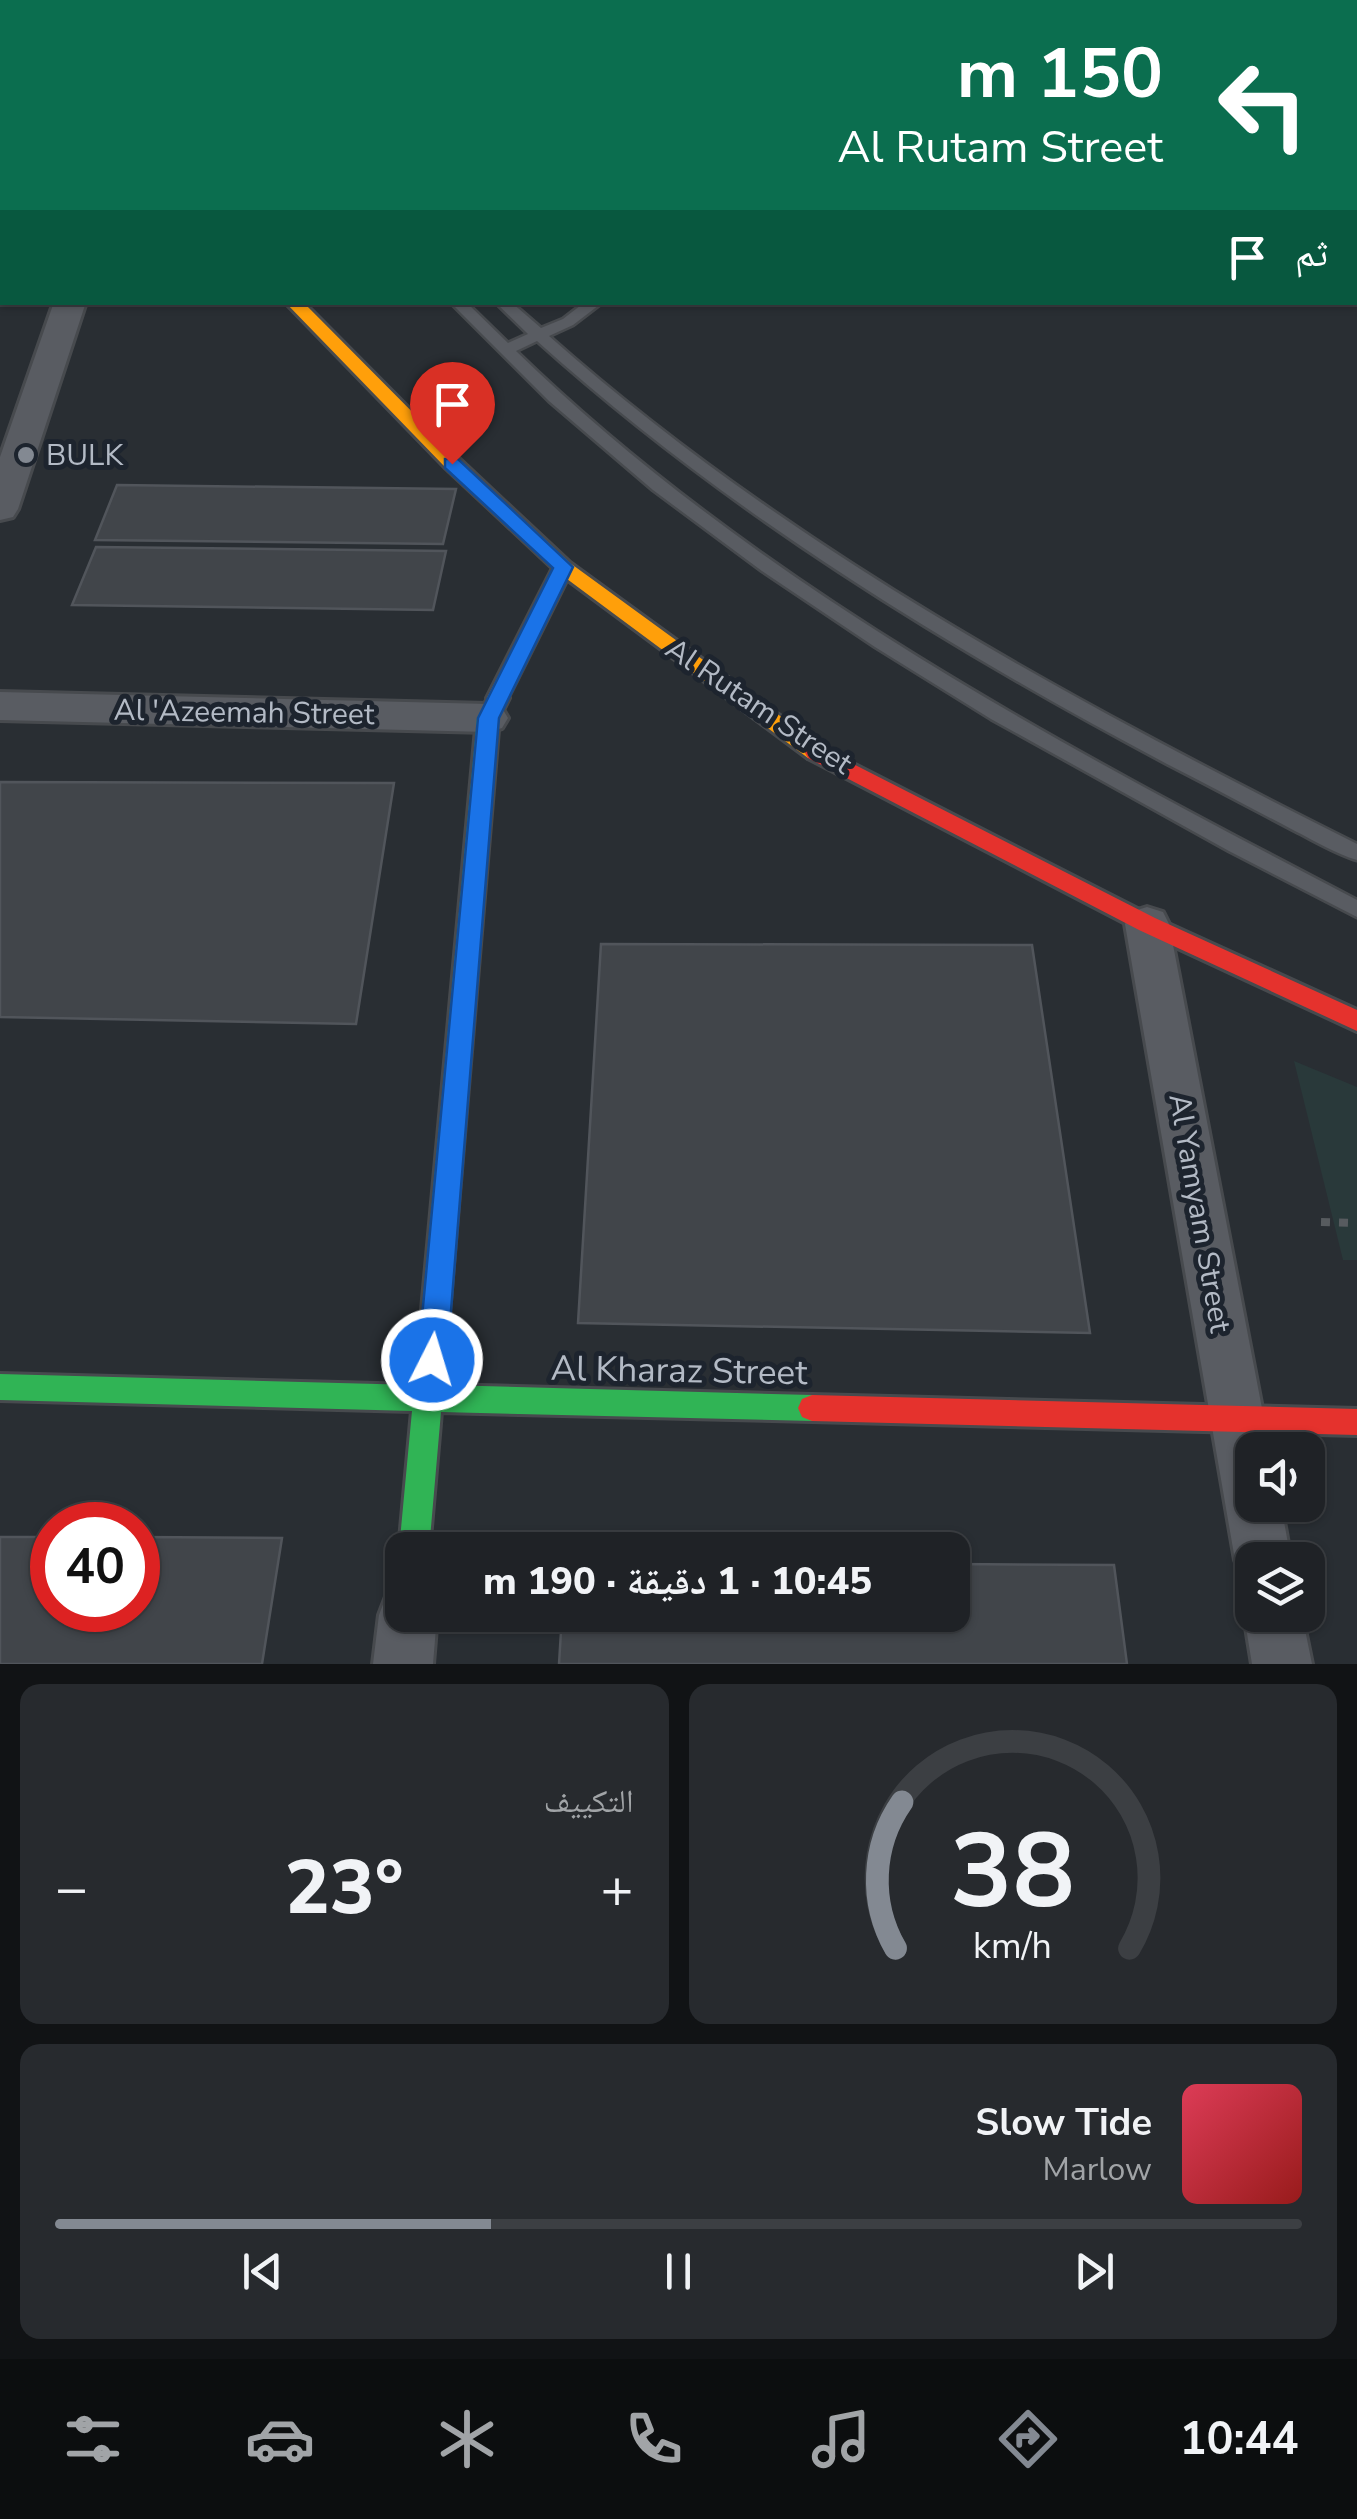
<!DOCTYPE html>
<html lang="ar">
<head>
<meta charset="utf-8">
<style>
	:root { --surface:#1f2226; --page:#272a2e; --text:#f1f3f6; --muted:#a1a4a7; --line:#3c3f43; --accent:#838992 }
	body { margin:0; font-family:"Nunito Sans","Noto Naskh Arabic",sans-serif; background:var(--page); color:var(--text); direction:rtl; height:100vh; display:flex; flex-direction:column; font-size:38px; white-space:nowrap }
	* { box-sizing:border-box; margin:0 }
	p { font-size:32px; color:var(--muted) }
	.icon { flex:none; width:55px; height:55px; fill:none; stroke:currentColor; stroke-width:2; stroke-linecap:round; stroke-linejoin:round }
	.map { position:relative; height:1664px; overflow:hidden; direction:ltr }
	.drawer { display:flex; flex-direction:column; gap:20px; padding:20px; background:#111315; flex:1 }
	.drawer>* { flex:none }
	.banner { position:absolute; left:0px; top:0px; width:1358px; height:305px; box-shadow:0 2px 8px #0004,0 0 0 2px var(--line); direction:rtl; background:#0b6e4f; color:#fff; overflow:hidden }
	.fabs { position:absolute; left:1235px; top:1432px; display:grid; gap:20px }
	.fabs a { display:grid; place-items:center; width:90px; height:90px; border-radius:20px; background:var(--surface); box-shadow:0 2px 8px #0004,0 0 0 2px var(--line); font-size:50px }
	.speed { position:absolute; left:30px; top:1502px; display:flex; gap:20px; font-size:50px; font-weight:700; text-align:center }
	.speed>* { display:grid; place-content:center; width:130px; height:130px; border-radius:50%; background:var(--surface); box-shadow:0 2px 8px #0004,0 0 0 2px var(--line); line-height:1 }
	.speed .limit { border:15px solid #d22; background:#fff; color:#111 }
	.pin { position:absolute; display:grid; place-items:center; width:85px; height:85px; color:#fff; margin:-102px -42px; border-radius:50% 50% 50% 0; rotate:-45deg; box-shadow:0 0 10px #0007 }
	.pin .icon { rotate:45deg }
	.me { position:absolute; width:110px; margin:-55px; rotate:5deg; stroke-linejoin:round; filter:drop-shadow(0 0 8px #0008) }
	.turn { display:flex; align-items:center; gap:35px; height:210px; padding:0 30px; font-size:45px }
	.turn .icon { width:130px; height:130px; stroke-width:2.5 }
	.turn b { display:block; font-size:70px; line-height:85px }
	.then { display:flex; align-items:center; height:95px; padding:0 30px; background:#0003; gap:20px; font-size:38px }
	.big { font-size:75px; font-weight:800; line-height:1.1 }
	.drawer .card { flex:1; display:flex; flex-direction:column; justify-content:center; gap:15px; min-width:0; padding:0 35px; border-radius:20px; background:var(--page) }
	.drawer .dial { align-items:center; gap:0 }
	.dial svg { height:260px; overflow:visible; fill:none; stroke:var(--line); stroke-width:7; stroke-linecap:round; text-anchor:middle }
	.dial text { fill:var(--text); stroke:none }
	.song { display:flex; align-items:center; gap:30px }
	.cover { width:120px; height:120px; border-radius:15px; background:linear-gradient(135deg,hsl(350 70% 55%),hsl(0 70% 35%)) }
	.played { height:10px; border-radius:5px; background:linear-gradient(90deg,var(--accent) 35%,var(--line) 35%) }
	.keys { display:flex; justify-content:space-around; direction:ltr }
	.heat { display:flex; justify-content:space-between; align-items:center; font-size:55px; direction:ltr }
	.drawer .tiles { flex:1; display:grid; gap:20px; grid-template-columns:1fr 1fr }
	.card:last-child { grid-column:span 2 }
	.trip { position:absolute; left:385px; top:1532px; width:585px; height:100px; border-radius:20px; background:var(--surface); box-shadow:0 2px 8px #0004,0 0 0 2px var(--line); font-weight:800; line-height:100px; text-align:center; direction:rtl }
	.dock { display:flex; height:160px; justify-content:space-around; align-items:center; background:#0c0e0f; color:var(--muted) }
	.dock .icon { width:70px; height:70px }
	.dock .on { color:var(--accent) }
	.dock b { font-size:45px; color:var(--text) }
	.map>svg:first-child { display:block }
	.green { fill:#29393a }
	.water { fill:#3a485c }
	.building { fill:#41454a; stroke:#51555b; stroke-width:2.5 }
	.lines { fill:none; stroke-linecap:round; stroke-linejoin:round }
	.lane-casing { stroke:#474a4e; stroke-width:5 }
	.street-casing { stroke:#474a4e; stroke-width:6 }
	.fast-casing { stroke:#474a4e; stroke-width:6 }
	.slow-casing { stroke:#474a4e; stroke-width:6 }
	.jam-casing { stroke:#474a4e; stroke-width:6 }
	.path { stroke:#575b5f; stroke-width:8; stroke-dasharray:9 9; stroke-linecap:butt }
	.lane { fill:#595c62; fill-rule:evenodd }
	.street { fill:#595c62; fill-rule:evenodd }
	.fast { fill:#30b455; fill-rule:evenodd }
	.slow { fill:#ff9f0a; fill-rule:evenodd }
	.jam { fill:#e5322d; fill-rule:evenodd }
	.route { fill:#1a73e8; stroke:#114b97; stroke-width:2.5 }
	.poi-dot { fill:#838992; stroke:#1d242e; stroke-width:4 }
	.labels { text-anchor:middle; stroke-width:10; stroke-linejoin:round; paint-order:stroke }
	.poi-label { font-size:30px; fill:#b3bac5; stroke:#1d242e; text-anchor:start }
	.street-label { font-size:30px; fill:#b3bac5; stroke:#1d242e }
	.near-street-label { font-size:35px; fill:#b3bac5; stroke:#1d242e }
</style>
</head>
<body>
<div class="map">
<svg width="1357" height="1664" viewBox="0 0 1357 1664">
	<rect width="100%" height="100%" fill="#292e33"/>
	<path class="green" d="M1294,1061L1357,1087V1260H1343Z"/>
	<path class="water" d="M392,0H1357V20L1355,2Z"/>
	<path class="building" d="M117,485L456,489L443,544L95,540Z
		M96,547L446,551L433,610L72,605Z
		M0,782L394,783L356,1024L0,1017Z
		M601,944L1032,945L1090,1333L578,1323Z
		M0,1537H52V1610H138V1537L282,1538L262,1664H0Z
		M952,1564L1114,1565L1127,1664H559L562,1615H952Z"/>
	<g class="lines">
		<g class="lane-casing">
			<path id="lane" d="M235,0H247L248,2H236Z
				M272,0H284L285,2H273Z
				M351,0H363L364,2H352Z
				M1355,53H1357V61H1355Z
				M1355,78H1357V86H1355Z
				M450,302H466L508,343L528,334L495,302H511L541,328L563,319L585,302H603L573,325L549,336C789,549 1072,701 1357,844V860C1336,854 1315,841 1295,831C1253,809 1210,786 1167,764C943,645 726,511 537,341L516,351C758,586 1060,745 1357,900V917L1229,851L991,719L875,647L762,571L653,490L549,401Z"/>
		</g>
		<g class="street-casing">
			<path id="street" d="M0,145H2V163H0Z
				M54,302H86L18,509L13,517L0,520V457Z
				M0,692L488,704L502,708L508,718L502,728L488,732L0,720Z
				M1147,907L1163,912L1169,924L1270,1450H1252V1505H1281L1291,1560H1252V1584L1243,1580L1235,1560L1125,924L1131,912Z
				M402,1588V1615H437L433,1664H373L379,1615L387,1594Z
				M1252,1594V1615H1302L1312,1664H1252L1244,1615Z"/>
		</g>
		<g class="fast-casing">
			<path id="fast" d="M498,691L509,698L499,718L443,1385L812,1395L822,1399L826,1408L822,1417L812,1421L441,1412L429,1550H402V1558L399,1550L412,1411L0,1400V1374L415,1385L477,718L491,693Z"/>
		</g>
		<g class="slow-casing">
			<path id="slow" d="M285,302H303L459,459L570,563L824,748L827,753L824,758H808L567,579L505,703H491L487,698L553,568L445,467Z"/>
		</g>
		<g class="jam-casing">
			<path id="jam" d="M816,745L1155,918L1357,1010V1031L1139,930L808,758L805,753L808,748Z
				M812,1395L1357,1409V1435L812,1421L802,1417L798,1408L802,1399Z"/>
		</g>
		<path class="path" d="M1321,1222L1357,1223"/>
		<use href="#lane" class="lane"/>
		<use href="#street" class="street"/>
		<use href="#fast" class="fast"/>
		<use href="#slow" class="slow"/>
		<use href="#jam" class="jam"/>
	</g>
	<path class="route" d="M445,459H458L573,567L499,718L447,1360L443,1369L432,1373L422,1369L418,1360L478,718L553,568L445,468Z"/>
	<circle class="poi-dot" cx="26" cy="455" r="10"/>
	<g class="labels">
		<g class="poi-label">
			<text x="46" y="465">BULK</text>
		</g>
		<g class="street-label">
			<text transform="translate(759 706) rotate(34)" y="10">Al Rutam Street</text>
			<text transform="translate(244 712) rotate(1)" y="10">Al 'Azeemah Street</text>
			<text transform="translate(1200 1213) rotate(80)" y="10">Al Yamyam Street</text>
		</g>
		<g class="near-street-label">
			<text transform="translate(679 1370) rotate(1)" y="12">Al Kharaz Street</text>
		</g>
	</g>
</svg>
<div class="fabs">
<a><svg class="icon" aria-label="sound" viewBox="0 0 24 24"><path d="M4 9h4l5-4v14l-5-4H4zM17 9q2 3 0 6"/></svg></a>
<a><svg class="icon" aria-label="layers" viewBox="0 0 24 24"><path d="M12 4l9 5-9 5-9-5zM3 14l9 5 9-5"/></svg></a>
</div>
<div class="speed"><div class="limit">40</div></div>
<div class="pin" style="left:452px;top:464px;background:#d93025"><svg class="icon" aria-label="arrive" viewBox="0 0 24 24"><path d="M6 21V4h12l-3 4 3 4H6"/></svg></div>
<svg class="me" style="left:432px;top:1360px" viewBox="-20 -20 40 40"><circle r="17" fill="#1a73e8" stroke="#fff" stroke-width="3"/><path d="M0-11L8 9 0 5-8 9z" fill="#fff"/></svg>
<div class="trip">10:45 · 1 دقيقة · 190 m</div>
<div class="banner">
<div class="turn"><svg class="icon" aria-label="left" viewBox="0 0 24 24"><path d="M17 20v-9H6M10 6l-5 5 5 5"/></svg><div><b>150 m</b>Al Rutam Street</div></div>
<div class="then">ثم<svg class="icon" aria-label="arrive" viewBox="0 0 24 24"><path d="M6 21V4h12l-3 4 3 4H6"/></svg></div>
</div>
</div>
<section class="drawer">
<div class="tiles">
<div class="card dial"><svg viewBox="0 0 100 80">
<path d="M14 69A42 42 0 1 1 86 69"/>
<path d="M14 69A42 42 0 0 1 16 24" stroke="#838992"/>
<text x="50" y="56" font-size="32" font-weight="700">38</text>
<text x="50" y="72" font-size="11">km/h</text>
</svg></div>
<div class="card"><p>التكييف</p>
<div class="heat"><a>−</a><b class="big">23°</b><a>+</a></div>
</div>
<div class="card">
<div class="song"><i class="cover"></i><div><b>Slow Tide</b><p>Marlow</p></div></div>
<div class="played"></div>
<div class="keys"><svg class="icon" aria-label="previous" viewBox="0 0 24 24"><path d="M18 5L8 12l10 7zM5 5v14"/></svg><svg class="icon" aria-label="pause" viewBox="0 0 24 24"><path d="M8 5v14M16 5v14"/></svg><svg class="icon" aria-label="next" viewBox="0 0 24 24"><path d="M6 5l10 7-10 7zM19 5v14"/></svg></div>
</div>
</div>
</section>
<nav class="dock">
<b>10:44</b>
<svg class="icon on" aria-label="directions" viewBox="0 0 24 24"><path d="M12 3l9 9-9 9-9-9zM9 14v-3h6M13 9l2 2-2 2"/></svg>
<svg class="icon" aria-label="music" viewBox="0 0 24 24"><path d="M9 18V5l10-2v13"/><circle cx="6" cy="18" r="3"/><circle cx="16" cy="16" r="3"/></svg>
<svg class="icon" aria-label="phone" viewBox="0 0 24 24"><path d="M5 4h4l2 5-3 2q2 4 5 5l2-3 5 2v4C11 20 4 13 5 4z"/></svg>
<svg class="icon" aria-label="climate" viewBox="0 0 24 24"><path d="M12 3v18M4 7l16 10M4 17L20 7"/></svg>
<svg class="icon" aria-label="car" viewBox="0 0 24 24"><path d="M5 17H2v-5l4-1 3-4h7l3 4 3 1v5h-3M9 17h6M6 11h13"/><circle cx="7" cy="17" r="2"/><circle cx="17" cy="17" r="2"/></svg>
<svg class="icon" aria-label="filters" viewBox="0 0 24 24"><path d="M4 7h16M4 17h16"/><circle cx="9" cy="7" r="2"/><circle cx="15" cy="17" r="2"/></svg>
</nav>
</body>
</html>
